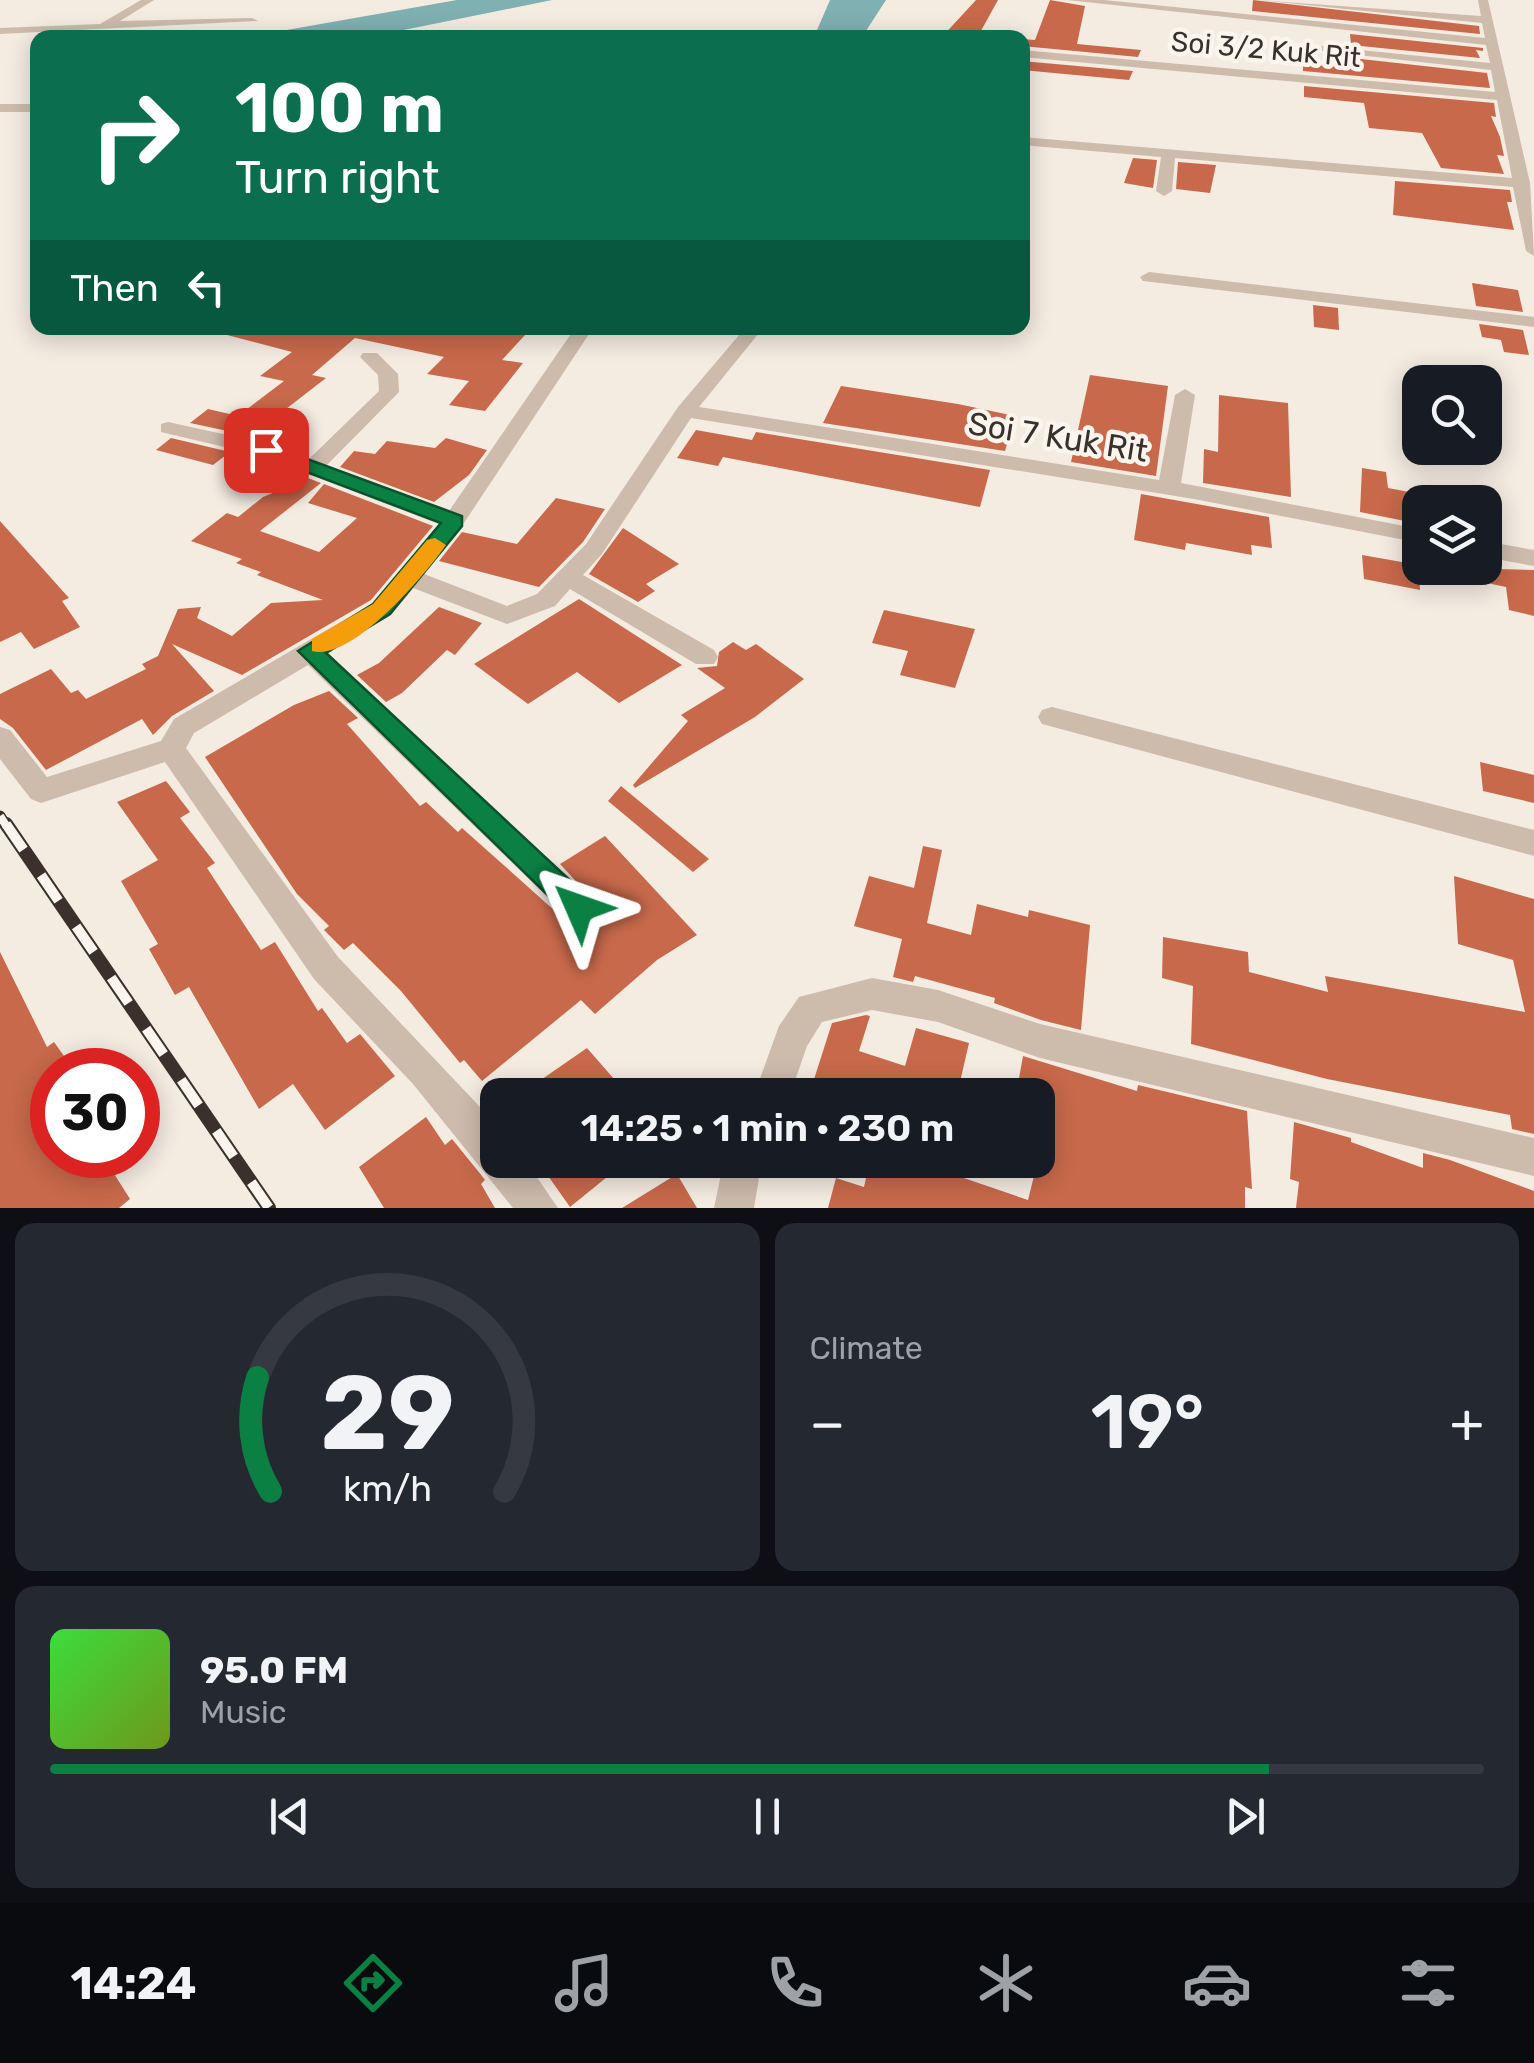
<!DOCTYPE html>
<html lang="en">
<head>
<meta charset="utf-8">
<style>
	:root { --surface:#171b24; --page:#242831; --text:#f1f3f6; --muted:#9ea1a6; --line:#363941; --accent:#0b8043 }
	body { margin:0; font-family:Rubik,sans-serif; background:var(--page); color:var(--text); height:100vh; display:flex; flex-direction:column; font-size:38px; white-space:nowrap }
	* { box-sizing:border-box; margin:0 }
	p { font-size:32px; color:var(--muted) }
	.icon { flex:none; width:55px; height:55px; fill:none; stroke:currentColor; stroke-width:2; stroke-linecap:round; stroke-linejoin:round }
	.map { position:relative; height:1208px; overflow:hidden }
	.drawer { display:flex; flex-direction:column; gap:15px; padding:15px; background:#0d0f14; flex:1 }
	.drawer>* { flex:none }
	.top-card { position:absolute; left:30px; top:30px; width:1000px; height:305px; border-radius:20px; box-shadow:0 5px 25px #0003; background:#0b6e4f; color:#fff; overflow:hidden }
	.buttons { position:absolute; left:1402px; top:365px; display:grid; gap:20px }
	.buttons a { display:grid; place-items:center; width:100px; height:100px; border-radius:20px; background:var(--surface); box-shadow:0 5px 25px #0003; font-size:50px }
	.speed { position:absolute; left:30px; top:1048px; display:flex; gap:20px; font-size:50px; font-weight:700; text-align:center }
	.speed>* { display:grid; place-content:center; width:130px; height:130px; border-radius:50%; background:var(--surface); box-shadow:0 5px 25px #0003; line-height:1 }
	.speed .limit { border:15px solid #d22; background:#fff; color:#111 }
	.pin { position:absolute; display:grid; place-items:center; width:85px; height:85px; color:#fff; margin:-42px; border-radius:20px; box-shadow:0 5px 15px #0006 }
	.me { position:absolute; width:110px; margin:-55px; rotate:313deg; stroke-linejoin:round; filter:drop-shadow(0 0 8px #0008) }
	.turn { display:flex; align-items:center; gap:35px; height:210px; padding:0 40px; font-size:45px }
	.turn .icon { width:130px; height:130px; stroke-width:2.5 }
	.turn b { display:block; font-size:70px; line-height:85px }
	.then { display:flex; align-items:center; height:95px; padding:0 40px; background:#0003; gap:20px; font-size:38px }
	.big { font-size:75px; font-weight:600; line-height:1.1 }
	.drawer .tile { flex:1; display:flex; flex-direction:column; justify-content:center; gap:15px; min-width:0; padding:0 35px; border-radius:20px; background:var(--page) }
	.drawer .dial { align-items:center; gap:0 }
	.dial svg { height:260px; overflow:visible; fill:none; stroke:var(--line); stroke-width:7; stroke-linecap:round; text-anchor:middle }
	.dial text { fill:var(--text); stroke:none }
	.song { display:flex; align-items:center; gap:30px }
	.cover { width:120px; height:120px; border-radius:15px; background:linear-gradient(135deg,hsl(120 70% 55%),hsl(80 70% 35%)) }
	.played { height:10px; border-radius:5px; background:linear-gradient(90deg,var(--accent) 85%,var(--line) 85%) }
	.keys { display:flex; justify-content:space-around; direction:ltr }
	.heat { display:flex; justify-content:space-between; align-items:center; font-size:55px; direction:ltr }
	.drawer .tiles { flex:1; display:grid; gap:15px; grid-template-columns:1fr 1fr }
	.tile:last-child { grid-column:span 2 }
	.trip { position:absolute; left:480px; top:1078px; width:575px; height:100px; border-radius:20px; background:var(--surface); box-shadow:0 5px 25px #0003; font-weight:600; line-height:100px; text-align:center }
	.tab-bar { display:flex; height:160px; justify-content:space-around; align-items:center; background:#090b0e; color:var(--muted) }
	.tab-bar .icon { width:70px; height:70px }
	.tab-bar .selected { color:var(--accent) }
	.tab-bar b { font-size:45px; color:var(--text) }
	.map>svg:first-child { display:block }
	.water { fill:#7fb0b2 }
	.building { fill:#c8694b }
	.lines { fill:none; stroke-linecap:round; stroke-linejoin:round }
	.minor { fill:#cdbbac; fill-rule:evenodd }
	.rail-far1-casing { stroke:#3b302b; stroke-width:11 }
	.rail-casing { stroke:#3b302b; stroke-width:14 }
	.rail-far1 { stroke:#fbf5ee; stroke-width:8; stroke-dasharray:24; stroke-linecap:butt }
	.rail { stroke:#fbf5ee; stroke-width:10; stroke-dasharray:31; stroke-linecap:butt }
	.route { fill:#0b8043; stroke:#07532c; stroke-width:2.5 }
	.slow { fill:#f59e0b }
	.labels { text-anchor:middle; stroke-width:9; stroke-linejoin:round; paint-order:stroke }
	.far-street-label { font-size:28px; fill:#3b302b; stroke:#fbf5ee }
	.street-label { font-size:32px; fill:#3b302b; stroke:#fbf5ee }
</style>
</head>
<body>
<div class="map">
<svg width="1534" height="1208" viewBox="0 0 1534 1208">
	<rect width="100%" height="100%" fill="#f4ebe1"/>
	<path class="water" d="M457,0H552L369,37H247Z
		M830,0H886L862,37H798L817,30Z"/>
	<path class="building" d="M976,0H998L977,38H941Z
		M1050,0L1085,6L1077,44L1141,50L1138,57L1022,46V39L1035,40Z
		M1253,0L1479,26L1480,34L1252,11Z
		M1350,34L1483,48V51L1476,50L1480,58L1351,45Z
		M1352,58L1487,73L1490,88L1303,71V64L1353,68Z
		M1022,61L1133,71L1129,80L1022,70Z
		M1304,86L1494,103L1496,117L1491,116L1500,137L1504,156L1497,155L1504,174L1441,168L1422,133L1369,128L1364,103L1304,97Z
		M1133,158L1157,160L1153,188L1124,183Z
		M1178,162L1216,165L1210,193L1176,189Z
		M1395,181L1510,190L1512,202H1507L1514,230L1393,215Z
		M1472,283L1518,290L1523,312L1476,306Z
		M1313,305L1338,308L1339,330L1314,327Z
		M1479,324L1523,330L1529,355L1504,352L1501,340L1482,337Z
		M228,328H447L481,333L485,329L525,335L502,360L523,363L485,411L449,405L469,381L427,374L444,357L355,338L312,375L326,378L251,436L190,423L208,409L238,416L284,381L260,376L292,352L227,335Z
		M1090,375L1168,386L1156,476L1071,462Z
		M841,386L958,404L1015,416L1005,451L823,423Z
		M1219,395L1288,403L1291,497L1203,483L1204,449L1218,452Z
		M696,430L752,440L756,432L990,470L980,507L723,457L718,466L677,458Z
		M171,438L230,452L213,465L156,450Z
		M446,438L487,450L469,475L434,502L340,467L354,451L375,454L387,441L435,448Z
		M1362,468L1386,472L1388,488L1420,494V524L1360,512Z
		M308,478L321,483L260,531L319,552L357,518L308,503L324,484L433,526L371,600L242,675L172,644L214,691L172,716L153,735L142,719L46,770L13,728L0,719V694L51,669L71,693L78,690L86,699L146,669L142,664L158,656L178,609L201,607L197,618L232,636L271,603L323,600L257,575L261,572L236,563L242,559L191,541L227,513L238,517L263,497Z
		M1141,494L1269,517L1272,548L1251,545L1252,555L1186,543L1185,550L1134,540Z
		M556,498L605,509L583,542L539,587L439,561L462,532L517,544Z
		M0,521L69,598L62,601L80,627L34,649L21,632L0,642Z
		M623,528L679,564L646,584L655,591L638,602L589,574Z
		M1362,555L1419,565L1420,590L1364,579Z
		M1460,568L1534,570V616L1509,610L1506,587L1459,577Z
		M579,599L682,665L619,703L577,672L528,704L474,664Z
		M439,607L482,623L455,655L447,650L402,693L386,702L357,675L379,663Z
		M884,610L975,629L955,688L900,675L908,651L872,643Z
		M733,642L746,650L756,644L804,679L755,717L635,788L633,785L688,721L681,715L725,688L697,668L717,666L719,652Z
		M329,691L358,718L347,724L420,806L426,802L458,832L462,828L565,920L578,925L591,921L598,905L560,864L605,836L697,935L657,960L595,1014L581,1000L482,1081L464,1060L460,1063L401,991L353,943L344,950L324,930L329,926L297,894L205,757L294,705Z
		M1480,762L1534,775V803L1483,791Z
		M166,781L190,812L180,818L215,863L207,868L261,950L275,942L318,1011L322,1008L347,1043L360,1034L395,1076L325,1130L293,1084L259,1109L189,987L175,995L149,949L158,944L121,881L158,860L117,802Z
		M621,786L709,859L693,872L608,801Z
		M923,846L942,850L927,923L971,935L977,904L1028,917L1029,910L1090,925L1081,1030L1041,1020L994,1003L995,998L915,976L913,982L893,977L902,939L854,926L869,876L914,888Z
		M1454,876L1534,899V1134L1512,1129L1510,1115L1327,1079L1191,1044L1193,986L1162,978L1163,937L1248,952L1249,972L1328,992L1325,976L1525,1012L1513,960L1458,944Z
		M0,952L47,1047L54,1042L74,1070H52V1155H88L96,1168L106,1161L130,1199L119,1208H0Z
		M866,1015L870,1016L859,1051L905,1066L916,1028L969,1043L957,1095H891L850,1082L847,1095H809L832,1023Z
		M587,1048L628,1095H519Z
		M1023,1056L1137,1091L1138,1085L1247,1111L1252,1189L1245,1187V1208H828L836,1178L864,1187L870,1160H911L1028,1200L1038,1160V1095H1016Z
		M426,1117L445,1145L452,1139L482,1176L485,1180L481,1184L495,1208H384L359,1167Z
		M1294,1122L1351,1138V1142L1423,1168V1153L1450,1160L1534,1191V1208H1296L1299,1182L1290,1179Z
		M543,1160H628L570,1207L546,1173L550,1170Z
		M677,1174L697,1208H622Z"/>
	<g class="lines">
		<path class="minor" d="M141,0H154L120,21L252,18L258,21L0,34V28L100,24Z
			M1067,0H1104L1485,38L1482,23L1257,0L1481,16L1478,0H1488L1530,183L1534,256L1526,251L1513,187L1175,158L1172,191L1164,196L1156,191L1161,157L1022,145V137L1512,178L1497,100L1022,57V50L1495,92L1491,70L1314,50L1320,46L1490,63L1486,45Z
			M0,104H38V112H0Z
			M1149,272L1534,317V327L1143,281L1140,277Z
			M575,328H593L462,526L424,574L507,606L537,594L586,544L678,407L745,328H763L699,407L1159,480L1175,395L1185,389L1195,395L1181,483L1420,529V543L1194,499L691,418L602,554L583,575L714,650L718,657L714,664H696L570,589L555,606L507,624L413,588L391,615L328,653L590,897L595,907L590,917L579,921L568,917L308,665L194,733L186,748L338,957L498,1126V1160H525L558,1208H513L413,1084L314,979L165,762L41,803L31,799L0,759V727L10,730L47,777L161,741L174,719L373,603L439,524L258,455L161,432V424L168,422L273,445L309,459L379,391L378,375L360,357L363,353H377L398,374L399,392L326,466L449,511Z
			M1485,541L1534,550V566L1485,557Z
			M1052,707L1534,830V856L1042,724L1038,717L1042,710Z
			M872,978L938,990L1040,1024L1534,1138V1176L1040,1058L938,1022L872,1010L822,1022L807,1046L790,1095H754L779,1026L799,997Z
			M724,1160H762L754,1208H714Z"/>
		<g class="rail-far1-casing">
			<path id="rail-far1" d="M0,816L7,827"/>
		</g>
		<g class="rail-casing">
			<path id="rail" d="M6,824L269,1208"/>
		</g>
		<use href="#rail-far1" class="rail-far1"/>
		<use href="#rail" class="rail"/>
	</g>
	<path class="route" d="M259,446H272L462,516V526L390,614L326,653L590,899L594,908L590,916L579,920L569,916L298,651L373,604L441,523L259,454Z"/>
	<path class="slow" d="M435,538L446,545C425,575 352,662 312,651V639L373,604L427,540Z"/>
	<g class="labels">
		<g class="far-street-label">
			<text transform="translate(1266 49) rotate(5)" y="10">Soi 3/2 Kuk Rit</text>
		</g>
		<g class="street-label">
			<text transform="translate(1058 437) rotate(9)" y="11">Soi 7 Kuk Rit</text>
		</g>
	</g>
</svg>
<div class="buttons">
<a><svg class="icon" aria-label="search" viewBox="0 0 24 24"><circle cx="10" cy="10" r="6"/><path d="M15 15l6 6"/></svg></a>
<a><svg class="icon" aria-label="layers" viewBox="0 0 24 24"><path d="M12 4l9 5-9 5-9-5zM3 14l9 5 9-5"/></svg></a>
</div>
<div class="speed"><div class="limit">30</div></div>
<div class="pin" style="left:266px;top:450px;background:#d93025"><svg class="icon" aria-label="arrive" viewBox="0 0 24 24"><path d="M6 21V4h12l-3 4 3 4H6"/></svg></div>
<svg class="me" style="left:579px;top:908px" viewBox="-20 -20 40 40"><path d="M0-17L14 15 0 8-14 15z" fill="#0b8043" stroke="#fff" stroke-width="4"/></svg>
<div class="trip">14:25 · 1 min · 230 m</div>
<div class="top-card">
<div class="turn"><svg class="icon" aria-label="right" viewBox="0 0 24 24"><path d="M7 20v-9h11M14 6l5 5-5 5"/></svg><div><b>100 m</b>Turn right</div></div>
<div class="then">Then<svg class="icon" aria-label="left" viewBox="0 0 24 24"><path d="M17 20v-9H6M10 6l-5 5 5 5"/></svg></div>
</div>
</div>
<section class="drawer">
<div class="tiles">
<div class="tile dial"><svg viewBox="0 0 100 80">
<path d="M14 69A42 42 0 1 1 86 69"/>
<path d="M14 69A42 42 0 0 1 10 34" stroke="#0b8043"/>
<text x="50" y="56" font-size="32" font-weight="700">29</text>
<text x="50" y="72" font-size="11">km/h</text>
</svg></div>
<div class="tile"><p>Climate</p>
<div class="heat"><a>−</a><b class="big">19°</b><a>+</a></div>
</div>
<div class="tile">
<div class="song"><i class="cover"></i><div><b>95.0 FM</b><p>Music</p></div></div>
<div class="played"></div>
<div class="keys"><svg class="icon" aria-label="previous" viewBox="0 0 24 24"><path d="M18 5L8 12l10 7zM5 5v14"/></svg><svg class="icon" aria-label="pause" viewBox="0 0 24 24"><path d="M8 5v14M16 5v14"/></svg><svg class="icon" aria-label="next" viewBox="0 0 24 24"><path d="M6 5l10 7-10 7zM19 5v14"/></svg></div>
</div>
</div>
</section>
<nav class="tab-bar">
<b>14:24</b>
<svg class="icon selected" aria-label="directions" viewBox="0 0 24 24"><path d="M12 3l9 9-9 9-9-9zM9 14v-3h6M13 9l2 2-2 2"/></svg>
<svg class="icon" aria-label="music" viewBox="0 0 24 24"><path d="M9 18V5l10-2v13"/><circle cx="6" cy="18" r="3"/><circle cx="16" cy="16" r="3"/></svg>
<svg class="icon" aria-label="phone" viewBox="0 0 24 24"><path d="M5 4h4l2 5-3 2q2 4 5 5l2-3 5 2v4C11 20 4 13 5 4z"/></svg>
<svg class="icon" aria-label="climate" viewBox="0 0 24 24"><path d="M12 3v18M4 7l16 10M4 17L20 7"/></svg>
<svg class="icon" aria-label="car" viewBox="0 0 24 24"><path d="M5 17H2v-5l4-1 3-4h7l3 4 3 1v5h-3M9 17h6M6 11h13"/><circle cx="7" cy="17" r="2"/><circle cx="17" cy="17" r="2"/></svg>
<svg class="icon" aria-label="filters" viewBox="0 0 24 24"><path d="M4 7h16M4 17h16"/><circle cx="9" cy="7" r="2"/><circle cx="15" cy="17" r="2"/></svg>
</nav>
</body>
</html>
